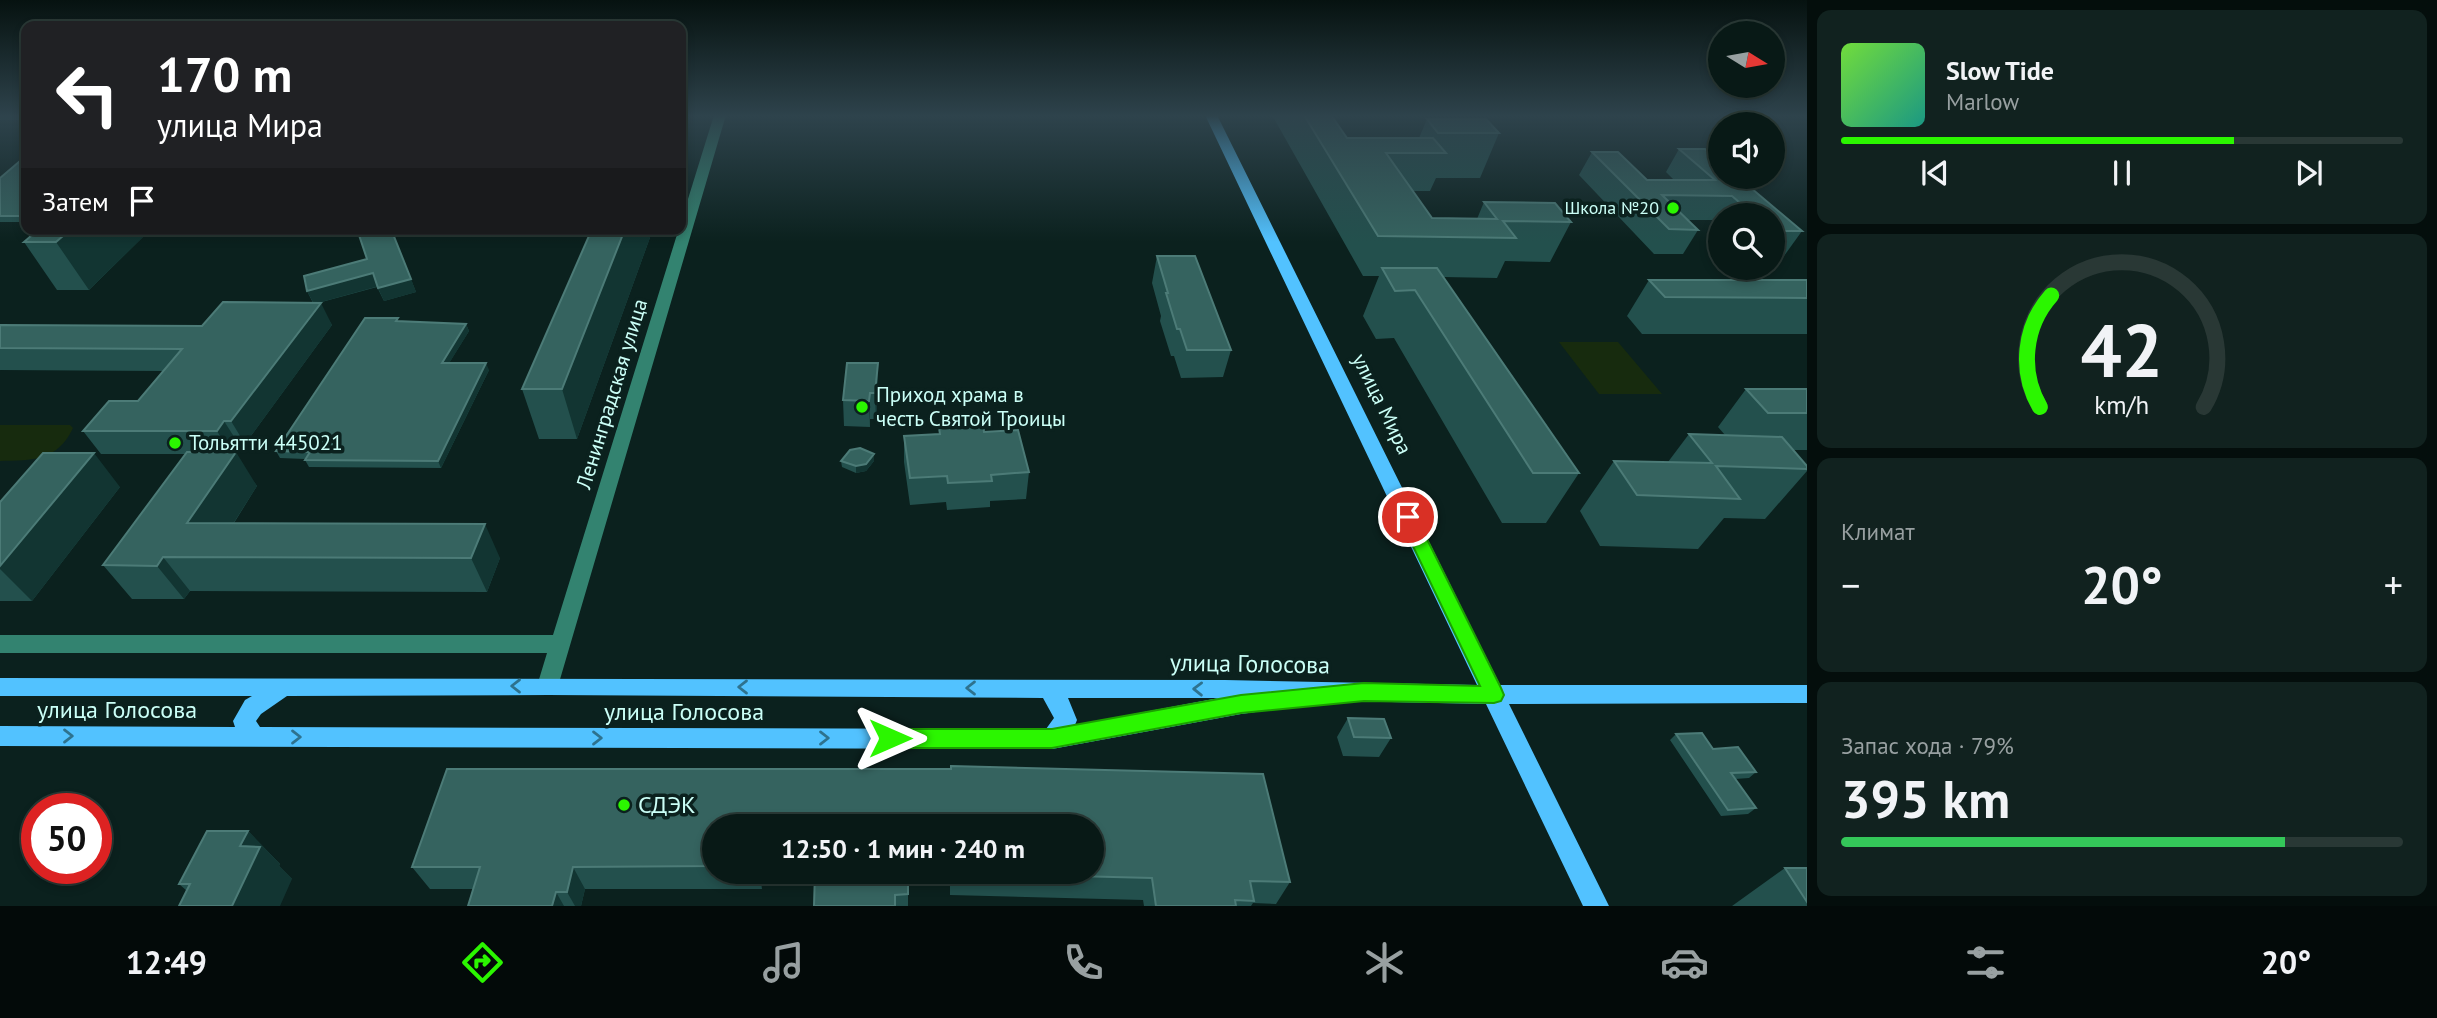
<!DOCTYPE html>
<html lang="ru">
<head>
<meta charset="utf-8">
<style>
	:root { --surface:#081916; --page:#11221f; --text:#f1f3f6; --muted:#98a0a1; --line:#293835; --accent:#2bf600 }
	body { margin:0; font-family:"PT Sans",sans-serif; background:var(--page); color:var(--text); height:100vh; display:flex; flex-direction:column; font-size:26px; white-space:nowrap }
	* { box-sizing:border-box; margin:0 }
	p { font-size:23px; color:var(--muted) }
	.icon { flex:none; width:38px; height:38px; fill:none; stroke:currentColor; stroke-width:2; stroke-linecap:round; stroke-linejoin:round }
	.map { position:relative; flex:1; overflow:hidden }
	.panel { display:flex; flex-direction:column; gap:10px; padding:10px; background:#040e0c; width:630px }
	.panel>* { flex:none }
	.guide { position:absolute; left:21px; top:21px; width:665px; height:214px; border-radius:14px; box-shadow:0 4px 10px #0003,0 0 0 2px var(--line); background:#202124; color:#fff; overflow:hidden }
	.needle { width:46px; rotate:101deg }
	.fabs { position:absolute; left:1708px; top:21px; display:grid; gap:14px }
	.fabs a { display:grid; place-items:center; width:77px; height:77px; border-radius:50%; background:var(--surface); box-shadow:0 4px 10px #0003,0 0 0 2px var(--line); font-size:35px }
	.speed { position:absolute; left:21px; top:793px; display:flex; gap:14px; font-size:35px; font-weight:700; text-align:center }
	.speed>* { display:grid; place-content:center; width:91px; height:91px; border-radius:50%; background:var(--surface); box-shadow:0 4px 10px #0003,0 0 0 2px var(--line); line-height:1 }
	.speed .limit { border:10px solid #d22; background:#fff; color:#111 }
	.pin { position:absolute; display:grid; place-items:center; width:60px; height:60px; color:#fff; margin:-30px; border:4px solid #fff; border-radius:50%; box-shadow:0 2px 7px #0007 }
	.me { position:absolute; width:77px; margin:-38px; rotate:90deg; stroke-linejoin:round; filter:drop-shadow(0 0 5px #0008) }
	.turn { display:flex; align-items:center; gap:24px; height:147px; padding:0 21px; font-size:32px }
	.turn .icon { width:91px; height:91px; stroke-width:2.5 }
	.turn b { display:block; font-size:49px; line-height:60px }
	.then { display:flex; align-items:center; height:66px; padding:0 21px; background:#0003; gap:14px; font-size:26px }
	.big { font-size:52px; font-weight:600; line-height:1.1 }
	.panel .tile { flex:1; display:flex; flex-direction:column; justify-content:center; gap:10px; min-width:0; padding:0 24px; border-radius:14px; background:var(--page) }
	.panel .dial { align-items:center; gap:0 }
	.dial svg { height:182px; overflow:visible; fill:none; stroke:var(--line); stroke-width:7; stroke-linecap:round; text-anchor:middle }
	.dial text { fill:var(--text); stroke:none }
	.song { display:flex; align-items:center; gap:21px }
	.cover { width:84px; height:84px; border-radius:10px; background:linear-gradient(135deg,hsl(100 70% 55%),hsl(170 70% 35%)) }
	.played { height:7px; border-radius:4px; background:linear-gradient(90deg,var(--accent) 70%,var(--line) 70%) }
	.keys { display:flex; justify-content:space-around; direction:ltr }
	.heat { display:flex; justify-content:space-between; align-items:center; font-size:38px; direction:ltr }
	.charge { height:10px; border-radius:5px; background:linear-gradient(90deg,#34c759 79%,var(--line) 0) }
	.trip { position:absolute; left:702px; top:814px; width:402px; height:70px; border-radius:35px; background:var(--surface); box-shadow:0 4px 10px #0003,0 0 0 2px var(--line); font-weight:600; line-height:70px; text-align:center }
	.tabs { display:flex; height:112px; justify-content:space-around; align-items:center; background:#030a09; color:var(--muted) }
	.tabs .icon { width:49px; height:49px }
	.tabs .current { color:var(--accent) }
	.tabs b { font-size:32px; color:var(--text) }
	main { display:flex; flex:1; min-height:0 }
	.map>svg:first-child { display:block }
	.green { fill:#172b0e }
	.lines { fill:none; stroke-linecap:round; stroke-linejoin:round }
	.minor { fill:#338370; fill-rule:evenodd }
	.major { fill:#52c2ff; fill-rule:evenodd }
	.wall { fill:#23504d; fill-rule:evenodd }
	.shaded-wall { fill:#123532 }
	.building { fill:#35635f; stroke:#4c7b77; stroke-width:2 }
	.oneway { stroke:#2e728e }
	.route { fill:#2bf600; stroke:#1ca000; stroke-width:2 }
	.poi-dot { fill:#2bf600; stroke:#0b211e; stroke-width:2.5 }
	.labels { text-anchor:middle; stroke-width:7; stroke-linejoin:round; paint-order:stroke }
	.far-poi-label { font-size:18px; fill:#cbfff7; stroke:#0b211e; text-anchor:end }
	.street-label { font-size:21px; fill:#cbfff7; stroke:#0b211e }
	.poi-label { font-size:21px; fill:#cbfff7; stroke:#0b211e; text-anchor:start }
	.near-street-label { font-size:24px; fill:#cbfff7; stroke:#0b211e }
	.near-poi-label { font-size:24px; fill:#cbfff7; stroke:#0b211e; text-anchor:start }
</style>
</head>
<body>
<main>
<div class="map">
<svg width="1807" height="906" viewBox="0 0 1807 906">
	<rect width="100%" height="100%" fill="#0b211e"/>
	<path class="green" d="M1559,342H1618L1662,394H1599Z
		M0,425H70L73,428C57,462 32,460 0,461Z"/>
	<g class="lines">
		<path class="minor" d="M714,115H726L556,693L548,695L540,693L537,686L547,653H0V635H553Z"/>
		<path class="major" d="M1205,115H1217L1500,685H1807V703L1509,704L1609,906H1583L1486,704L1296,700L1293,707L1241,714L1052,749L0,746V726L235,727L233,721L245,700L252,696H0V678L1225,680L1477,685ZM548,695L1043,698L1054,718L1046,729L260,727L256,721L261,714L287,696ZM1068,698H1219L1075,725L1077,720Z"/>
	</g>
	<path class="wall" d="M0,115H26V120H0Z
		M1272,115H1331L1347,138H1419L1427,119L1499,133L1480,178H1436L1430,191H1413L1432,218L1477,219L1484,202L1571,222L1550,262L1505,261L1497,278L1443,277L1579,473L1546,523H1502L1394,338L1376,339L1363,316L1379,276H1363Z
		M1679,149L1802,231L1784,256H1773V215H1720V223L1717,220H1688L1698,230L1683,254H1654L1579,175L1592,152L1647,180H1674L1666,172Z
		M26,156V222H0V178Z
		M39,229H151L89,290H57L24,242Z
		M391,229L416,292L384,301L377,287L318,303L332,325L245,444L238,443L232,452L257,486L234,523L500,558L487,592L190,591L184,599H132L103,565L186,454H101L83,431L138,401L163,371L0,370V325L202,326L313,303L307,291L367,259Z
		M592,229H651L652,232L577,439H539L522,389Z
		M1157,256L1231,350L1223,377L1181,378L1174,356H1171L1160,321L1161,316L1152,283Z
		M1649,280H1807V334H1642L1627,316Z
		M400,322L466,324L469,331L449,363L489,370L441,468L309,467L305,460V459L280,458L276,451Z
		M878,389L876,419H870V427L844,426L843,400Z
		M1746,389H1807V450H1793L1807,466V471L1765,519L1724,518L1698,549L1600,546L1580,511L1614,461L1668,462L1689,434L1725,435L1718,427Z
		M939,428L984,432L1029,472L1026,499L990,501V507L947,510L946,502L910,505L904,462V436L939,434Z
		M841,461H874L866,471L856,473L842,467Z
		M120,487L32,601H0V502Z
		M1348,718L1391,738L1379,757L1343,756L1337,737Z
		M1676,734L1713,749L1756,772L1749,778L1735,779L1756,808L1748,814L1721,816L1670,740Z
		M447,769L1290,882L1276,904L1253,903L1251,906H1144L1143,900L950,895V884H908V906H814L815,884L762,885V889H585L581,906H468L473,889H430L412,867ZM714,826L1092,872H714Z
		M248,831L280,864L279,866L292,879L187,891L179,884Z
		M1785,868H1807V906H1732Z"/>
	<path class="shaded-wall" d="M71,229H151L89,290L56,242Z
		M625,229H651L652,232L577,439L562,389Z
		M373,273L379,286L314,304L307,291Z
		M411,279L416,292L384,301L378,288Z
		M321,303L332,325L245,444L231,421Z
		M466,324L469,331L445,370L442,363Z
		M486,363L489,370L441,468L438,461Z
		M878,363V389L876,419L875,393Z
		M870,393V427L869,401Z
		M224,421L238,443L231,454L217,431Z
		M236,452L257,486L212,557L187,523Z
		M94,453L120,487L32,601L0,569V566Z
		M874,454V461L866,471L856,473V466Z
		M485,524L500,558L487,592L471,558Z
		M163,557L190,591L184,599L157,566Z
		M248,831L280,864L279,866L292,879L280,906H232L240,846Z
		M573,867L585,889L581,906H575L567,892Z
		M758,872H759L762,885V889Z
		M556,892L564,906H552Z"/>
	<path class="building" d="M1304,115H1331L1347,138H1433L1446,153H1386L1432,218L1497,219L1484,202L1555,203L1571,222L1503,221L1516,238L1378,236Z
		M1427,119H1486L1499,133H1438Z
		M1679,149H1705L1720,162V177H1738L1802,231H1773V215H1754L1732,196L1662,195L1698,230L1669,229L1592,152H1618L1647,180H1715Z
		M26,156V216H0V178Z
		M39,229H71L56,242H24Z
		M357,229H391L411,279L378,288L373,273L307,291L304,276L367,259Z
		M592,229H625L562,389H522Z
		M1157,256H1195L1231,350H1187L1180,329H1177L1166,293H1168Z
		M1382,268H1437L1579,473H1533L1415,290L1395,291Z
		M1649,280H1807V298L1665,297Z
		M223,302L321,303L231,421H224L217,431H83L109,401H138L182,349L0,348V325L202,326Z
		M365,318H398L396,321L466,324L442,363H486L438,461L305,460L310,452L276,451Z
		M847,363H878L875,393H870L869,401L843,400Z
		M1746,389H1807V413H1768Z
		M983,425L984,432L1018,430L1029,472L991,475L992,481L948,483L947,476L910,478L904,436L940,434L939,428Z
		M1689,434L1782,437L1807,466V469L1716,466L1740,499L1637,495L1614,461L1712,463Z
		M860,448L874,454L866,464L856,466L841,461L850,450Z
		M187,452H236L187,523L485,524L471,558L163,557L157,566L103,565Z
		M43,453H94L0,566V502Z
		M1348,718L1384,719L1391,738L1354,737Z
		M1702,733L1713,749L1738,747L1756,772L1731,773L1756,808L1728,810L1676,734Z
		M951,766L1263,774L1290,882L1250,881L1254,901L1235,900L1236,906H1156L1152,878L952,873V872H1092V826H714V866L573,867L567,892H556L552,906H468L480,867H412L447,769H951Z
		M207,831H248L240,846L260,847L232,906H179L190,884H179Z
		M1785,868H1807V902Z
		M815,872H908V894L895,895V906H814Z"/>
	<defs><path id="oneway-chevron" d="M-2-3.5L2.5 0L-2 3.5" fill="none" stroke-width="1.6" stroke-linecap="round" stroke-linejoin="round" transform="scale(1.75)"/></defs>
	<g class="oneway">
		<use href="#oneway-chevron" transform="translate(516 686) rotate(180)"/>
		<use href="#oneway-chevron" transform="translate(743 687) rotate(-180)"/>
		<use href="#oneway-chevron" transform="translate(971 688) rotate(-180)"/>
		<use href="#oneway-chevron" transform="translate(1198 689) rotate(-179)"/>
		<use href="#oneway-chevron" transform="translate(68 736)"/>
		<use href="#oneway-chevron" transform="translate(296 737)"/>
		<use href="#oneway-chevron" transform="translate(597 738)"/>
		<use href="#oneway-chevron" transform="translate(824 738)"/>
	</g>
	<linearGradient id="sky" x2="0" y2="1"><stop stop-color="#061210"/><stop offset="0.48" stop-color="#2e434c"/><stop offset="1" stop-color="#2e434c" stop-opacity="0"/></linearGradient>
	<rect width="1807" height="242" fill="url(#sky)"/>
	<path class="route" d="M1408,511L1416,517L1501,688L1504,695L1501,701L1494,703L1364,701L1241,713L1052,748H890L883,745L880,738L883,732L890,729H1052L1241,695L1364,683L1480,686L1399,517Z"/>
	<g class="poi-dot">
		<circle cx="1673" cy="208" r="7"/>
		<circle cx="862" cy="407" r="7"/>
		<circle cx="175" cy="443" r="7"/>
		<circle cx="624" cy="805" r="7"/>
	</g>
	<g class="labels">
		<g class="far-poi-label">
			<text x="1659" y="214">Школа №20</text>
		</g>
		<g class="street-label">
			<text transform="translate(612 394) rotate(-73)" y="7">Ленинградская улица</text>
			<text transform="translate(1382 404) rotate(64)" y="7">улица Мира</text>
		</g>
		<g class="poi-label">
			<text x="876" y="402">Приход храма в<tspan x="876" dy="24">честь Святой Троицы</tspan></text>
			<text x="189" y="450">Тольятти 445021</text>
		</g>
		<g class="near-street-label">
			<text transform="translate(1250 664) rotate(1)" y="8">улица Голосова</text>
			<text x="117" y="718">улица Голосова</text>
			<text x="684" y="720">улица Голосова</text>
		</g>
		<g class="near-poi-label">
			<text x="638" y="813">СДЭК</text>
		</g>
	</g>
</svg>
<div class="fabs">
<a><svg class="needle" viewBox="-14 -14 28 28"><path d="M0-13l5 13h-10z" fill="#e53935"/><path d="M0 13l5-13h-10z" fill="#98a0a1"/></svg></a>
<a><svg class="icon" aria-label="sound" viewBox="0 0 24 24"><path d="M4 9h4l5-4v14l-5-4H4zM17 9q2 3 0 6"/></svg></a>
<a><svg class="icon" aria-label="search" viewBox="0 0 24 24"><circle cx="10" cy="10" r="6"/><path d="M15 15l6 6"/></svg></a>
</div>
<div class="speed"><div class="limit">50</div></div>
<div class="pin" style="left:1408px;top:517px;background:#d93025"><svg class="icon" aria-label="arrive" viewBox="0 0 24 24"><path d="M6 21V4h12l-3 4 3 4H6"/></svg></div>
<svg class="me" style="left:890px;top:738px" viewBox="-20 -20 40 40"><path d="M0-17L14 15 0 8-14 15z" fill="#2bf600" stroke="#fff" stroke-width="4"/></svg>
<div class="trip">12:50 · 1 мин · 240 m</div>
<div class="guide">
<div class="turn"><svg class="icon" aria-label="left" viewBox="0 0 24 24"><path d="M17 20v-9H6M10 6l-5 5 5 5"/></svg><div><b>170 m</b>улица Мира</div></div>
<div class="then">Затем<svg class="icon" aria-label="arrive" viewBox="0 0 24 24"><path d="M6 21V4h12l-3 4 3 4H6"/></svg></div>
</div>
</div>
<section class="panel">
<div class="tile">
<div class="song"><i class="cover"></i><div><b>Slow Tide</b><p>Marlow</p></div></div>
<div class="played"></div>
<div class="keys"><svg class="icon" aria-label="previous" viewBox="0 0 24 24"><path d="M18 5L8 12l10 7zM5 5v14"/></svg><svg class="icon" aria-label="pause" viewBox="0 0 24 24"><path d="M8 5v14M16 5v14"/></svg><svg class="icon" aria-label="next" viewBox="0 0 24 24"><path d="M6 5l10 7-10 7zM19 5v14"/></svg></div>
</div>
<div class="tile dial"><svg viewBox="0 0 100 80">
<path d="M14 69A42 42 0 1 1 86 69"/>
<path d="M14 69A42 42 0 0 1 19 20" stroke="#2bf600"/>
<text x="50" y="56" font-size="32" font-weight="700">42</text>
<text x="50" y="72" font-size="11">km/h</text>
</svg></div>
<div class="tile"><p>Климат</p>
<div class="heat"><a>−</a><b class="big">20°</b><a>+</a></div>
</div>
<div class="tile"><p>Запас хода · 79%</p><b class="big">395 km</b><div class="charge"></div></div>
</section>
</main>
<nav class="tabs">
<b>12:49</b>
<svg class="icon current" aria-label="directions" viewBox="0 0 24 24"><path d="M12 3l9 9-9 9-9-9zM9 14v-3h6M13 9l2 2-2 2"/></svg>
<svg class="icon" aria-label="music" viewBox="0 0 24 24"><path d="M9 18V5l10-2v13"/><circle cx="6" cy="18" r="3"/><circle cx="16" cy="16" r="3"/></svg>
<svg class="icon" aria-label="phone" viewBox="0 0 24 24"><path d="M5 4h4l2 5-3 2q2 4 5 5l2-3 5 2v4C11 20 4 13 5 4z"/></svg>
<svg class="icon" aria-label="climate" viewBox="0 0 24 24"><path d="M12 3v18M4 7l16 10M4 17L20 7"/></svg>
<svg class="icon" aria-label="car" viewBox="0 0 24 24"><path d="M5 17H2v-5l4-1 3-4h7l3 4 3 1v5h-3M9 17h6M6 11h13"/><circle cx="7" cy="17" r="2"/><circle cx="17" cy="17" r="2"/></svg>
<svg class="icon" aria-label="filters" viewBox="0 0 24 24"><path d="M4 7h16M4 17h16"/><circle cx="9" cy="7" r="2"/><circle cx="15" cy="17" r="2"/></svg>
<b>20°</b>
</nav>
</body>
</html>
